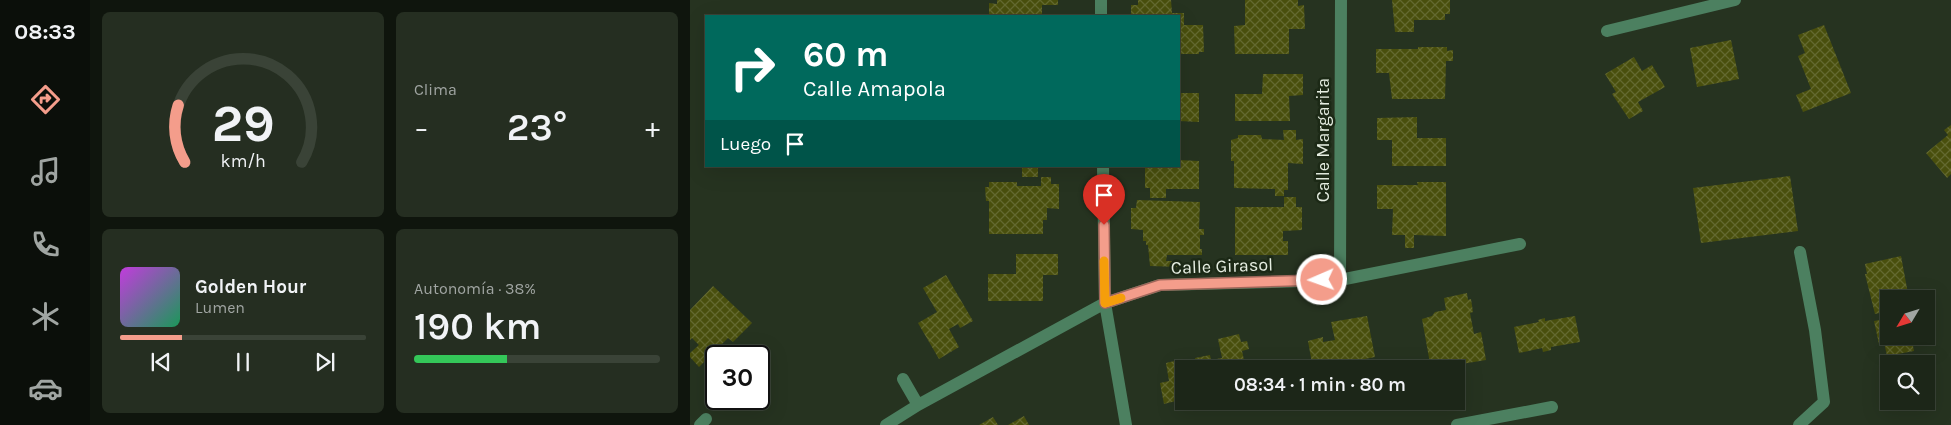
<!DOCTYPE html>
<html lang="es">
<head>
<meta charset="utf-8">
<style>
	:root { --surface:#1c2618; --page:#252e21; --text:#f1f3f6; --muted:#a0a5a2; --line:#3a4337; --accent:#f49d8b }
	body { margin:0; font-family:Karla,sans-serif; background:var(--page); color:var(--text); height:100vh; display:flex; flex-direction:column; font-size:19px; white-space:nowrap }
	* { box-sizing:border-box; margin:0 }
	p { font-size:16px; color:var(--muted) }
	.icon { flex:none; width:28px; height:28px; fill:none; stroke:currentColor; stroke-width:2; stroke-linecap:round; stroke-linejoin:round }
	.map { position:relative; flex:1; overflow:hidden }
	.details { display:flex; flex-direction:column; gap:12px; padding:12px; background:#0f150d; width:600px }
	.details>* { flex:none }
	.guide { position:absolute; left:15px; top:15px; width:475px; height:152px; border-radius:0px; box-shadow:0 5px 20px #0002,0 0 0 1px var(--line); background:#00695c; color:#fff; overflow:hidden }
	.needle { width:32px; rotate:232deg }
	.tools { position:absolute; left:1190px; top:290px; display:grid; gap:10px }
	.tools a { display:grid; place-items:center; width:55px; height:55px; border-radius:0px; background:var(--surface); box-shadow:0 5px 20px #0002,0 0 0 1px var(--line); font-size:25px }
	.speed { position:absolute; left:15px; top:345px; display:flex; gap:10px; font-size:25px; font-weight:700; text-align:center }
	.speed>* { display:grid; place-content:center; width:65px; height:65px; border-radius:50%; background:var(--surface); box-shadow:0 5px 20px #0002,0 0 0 1px var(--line); line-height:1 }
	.speed .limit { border:2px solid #111; border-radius:8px; background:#fff; color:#111 }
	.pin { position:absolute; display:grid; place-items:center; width:42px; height:42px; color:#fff; margin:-51px -21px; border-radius:50% 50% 50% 0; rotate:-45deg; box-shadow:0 0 5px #0007 }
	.pin .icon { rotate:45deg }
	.me { position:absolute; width:55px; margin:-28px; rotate:268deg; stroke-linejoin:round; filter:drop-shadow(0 0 4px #0008) }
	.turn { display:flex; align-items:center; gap:18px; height:105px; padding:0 15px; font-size:22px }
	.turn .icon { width:65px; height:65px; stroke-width:2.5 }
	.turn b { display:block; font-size:35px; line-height:42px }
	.then { display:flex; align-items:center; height:48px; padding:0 15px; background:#0003; gap:10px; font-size:19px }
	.big { font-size:38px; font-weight:600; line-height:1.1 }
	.details .widget { flex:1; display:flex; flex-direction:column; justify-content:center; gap:8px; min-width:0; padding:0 18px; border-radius:8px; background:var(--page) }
	.details .dial { align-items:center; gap:0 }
	.dial svg { height:130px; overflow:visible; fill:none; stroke:var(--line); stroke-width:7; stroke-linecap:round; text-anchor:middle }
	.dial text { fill:var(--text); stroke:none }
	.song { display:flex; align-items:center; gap:15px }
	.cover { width:60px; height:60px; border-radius:8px; background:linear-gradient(135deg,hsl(290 70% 55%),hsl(150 70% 35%)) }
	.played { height:5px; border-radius:2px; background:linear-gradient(90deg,var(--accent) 25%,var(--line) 25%) }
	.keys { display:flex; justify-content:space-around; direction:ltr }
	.heat { display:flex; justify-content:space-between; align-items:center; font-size:28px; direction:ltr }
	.charge { height:8px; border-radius:4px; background:linear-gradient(90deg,#34c759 38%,var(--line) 0) }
	.details .tiles { flex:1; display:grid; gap:12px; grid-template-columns:repeat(2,1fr) }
	.trip { position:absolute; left:485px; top:360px; width:290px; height:50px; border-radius:0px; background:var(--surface); box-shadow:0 5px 20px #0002,0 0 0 1px var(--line); font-weight:600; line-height:50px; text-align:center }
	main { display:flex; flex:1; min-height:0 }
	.tabs { display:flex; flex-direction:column; width:90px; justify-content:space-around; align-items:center; background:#0b0f0a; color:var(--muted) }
	.tabs .icon { width:35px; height:35px }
	.tabs .current { color:var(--accent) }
	.tabs b { font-size:22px; color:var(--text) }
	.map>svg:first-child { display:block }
	.building { fill:url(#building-cross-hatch) }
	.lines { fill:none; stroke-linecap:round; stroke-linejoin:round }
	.minor { stroke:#4c8060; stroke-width:12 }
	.route-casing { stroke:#9f665a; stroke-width:12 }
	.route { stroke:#f49d8b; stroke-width:9 }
	.slow { stroke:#f59e0b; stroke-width:9 }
	.labels { text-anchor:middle; stroke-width:5; stroke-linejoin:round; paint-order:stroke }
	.street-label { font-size:18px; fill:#e5ede1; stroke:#1c2916 }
</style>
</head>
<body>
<main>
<nav class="tabs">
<b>08:33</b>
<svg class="icon current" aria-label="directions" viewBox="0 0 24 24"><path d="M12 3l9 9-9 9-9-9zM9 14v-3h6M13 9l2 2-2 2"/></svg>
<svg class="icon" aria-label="music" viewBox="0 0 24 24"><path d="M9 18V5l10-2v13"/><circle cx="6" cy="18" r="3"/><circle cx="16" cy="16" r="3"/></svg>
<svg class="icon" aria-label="phone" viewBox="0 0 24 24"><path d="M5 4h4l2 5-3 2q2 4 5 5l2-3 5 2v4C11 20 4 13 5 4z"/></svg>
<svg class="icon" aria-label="climate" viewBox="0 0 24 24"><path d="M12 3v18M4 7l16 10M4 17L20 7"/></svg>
<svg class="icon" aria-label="car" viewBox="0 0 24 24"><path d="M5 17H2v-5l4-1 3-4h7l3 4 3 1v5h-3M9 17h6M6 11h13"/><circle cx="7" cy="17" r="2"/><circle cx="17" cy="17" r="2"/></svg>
</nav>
<section class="details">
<div class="tiles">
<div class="widget dial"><svg viewBox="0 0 100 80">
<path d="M14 69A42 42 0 1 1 86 69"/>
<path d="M14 69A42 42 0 0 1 10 34" stroke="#f49d8b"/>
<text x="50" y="56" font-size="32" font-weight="700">29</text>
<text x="50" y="72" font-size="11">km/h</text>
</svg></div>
<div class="widget"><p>Clima</p>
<div class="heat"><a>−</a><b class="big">23°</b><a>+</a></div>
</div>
<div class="widget">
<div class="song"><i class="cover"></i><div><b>Golden Hour</b><p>Lumen</p></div></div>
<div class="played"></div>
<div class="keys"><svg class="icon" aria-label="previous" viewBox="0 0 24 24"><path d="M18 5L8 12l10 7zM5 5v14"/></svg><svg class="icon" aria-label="pause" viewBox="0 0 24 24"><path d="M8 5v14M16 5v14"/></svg><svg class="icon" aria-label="next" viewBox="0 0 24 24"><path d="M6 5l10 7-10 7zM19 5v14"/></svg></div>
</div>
<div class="widget"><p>Autonomía · 38%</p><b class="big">190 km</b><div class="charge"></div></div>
</div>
</section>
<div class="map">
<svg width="1261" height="425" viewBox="0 0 1261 425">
	<defs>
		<pattern id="building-cross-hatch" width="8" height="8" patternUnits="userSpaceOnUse" patternTransform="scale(1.25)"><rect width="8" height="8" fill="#494f0d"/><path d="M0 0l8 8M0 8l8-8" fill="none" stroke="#636930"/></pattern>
	</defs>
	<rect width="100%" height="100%" fill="#263320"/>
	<path class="building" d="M307,0H368V5H352V16H299V3L307,4Z
		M448,0H481L482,13H494V25H513L514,52H509V54H489V16H441V5H448Z
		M555,0H608V6L614,5L615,29H599V54H545L544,26L555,25Z
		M702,0H760V14H755V20H724V32H705Z
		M1134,25L1161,93L1113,112L1106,95L1121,89L1108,56L1115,53L1108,35Z
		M1041,40L1049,79L1007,87L1000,48Z
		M728,47H757V51L763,50V61H756L755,99H702L699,73H686V49H728Z
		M944,57L952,71L962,65L975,87L948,102L953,111L939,119L922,94L926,92L915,74Z
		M573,74H613V95L599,96L600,121H545V94H572Z
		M489,93H509V122L489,121Z
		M727,117V138H756V166H702V140H687V118Z
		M1261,125V174L1257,178L1236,153L1258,135L1254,130Z
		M593,130H606V140L613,139V164L598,163V190H594V196H585V189L544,188V161H541V140L548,138V135H571L572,139L594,140Z
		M489,160L509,161V189H476V198H460V188H455V166H489Z
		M332,166H348V177H332Z
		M1100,176L1108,231L1011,243L1003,188Z
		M351,177H361V184H369V209L357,208V220H353V234H299V201H296L295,187H299V182H327V186H351Z
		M727,182H756V236L724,235V248H715V235H702L703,209H687V185H728Z
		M594,197H606V207H612V230L593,231V241H598V255H545V207H594Z
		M447,200L510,202L509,229H514V235H510V249H512V255H477L476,261H490V267L460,266L458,245H456V241H453V230L441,229V208H446Z
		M326,254H368V275H353V301H298V274H326Z
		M1211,256L1219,299H1199V311L1185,314L1175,274H1177L1175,264Z
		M256,275L283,321L270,328L268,324L259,329L269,347L249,359L228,323L247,312L233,288Z
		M23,286L62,323L43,342L38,338L9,367L0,357V353L9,345L2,338L0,340V310Z
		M777,293L778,300L781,299L783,312L780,313L784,334L791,332L796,360L741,369L732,319L742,316L745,312L756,310L754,298Z
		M677,316L685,357L675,359L677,369H623L618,341L633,337V342L645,340L641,322Z
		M885,316L890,342L861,347V350L853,352L852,348L829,353L824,327L849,322L848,320L855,318V321Z
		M1199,318V336H1236L1237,324L1241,342L1223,346L1224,351L1197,356L1194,342L1189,344L1184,321Z
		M549,334L551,342L557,341L559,349L552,351L556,369H494V399L474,404L470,383L479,381L476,363L493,359L494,365L506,362L505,358L520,355L521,360L532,358L528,339Z
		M512,401H565V402L514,411Z
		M334,416L339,425H318Z
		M303,417L308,425H289Z"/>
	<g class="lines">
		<path class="minor" d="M411,0V16
			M917,31L1045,0
			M413,166L415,303L436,425
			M650,280L651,0
			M213,379L228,405
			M10,425L16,419
			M196,425L228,405L415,303L470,285L650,280L830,244
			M767,425L862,407
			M1109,425L1134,402L1125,330L1110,252"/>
	</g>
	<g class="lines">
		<g class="route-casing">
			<path id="route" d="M414,225L415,303L470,285L632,280"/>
		</g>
		<use href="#route" class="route"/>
		<path class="slow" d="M414,261L415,303L431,298"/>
	</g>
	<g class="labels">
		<g class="street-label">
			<text transform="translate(633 140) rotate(-90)" y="6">Calle Margarita</text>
			<text transform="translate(532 266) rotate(-2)" y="6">Calle Girasol</text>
		</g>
	</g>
</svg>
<div class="tools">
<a><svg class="needle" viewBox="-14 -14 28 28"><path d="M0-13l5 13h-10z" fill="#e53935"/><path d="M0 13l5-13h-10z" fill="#a0a5a2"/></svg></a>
<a><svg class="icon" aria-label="search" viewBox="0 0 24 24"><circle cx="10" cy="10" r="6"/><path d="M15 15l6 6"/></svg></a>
</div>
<div class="speed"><div class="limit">30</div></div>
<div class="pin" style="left:414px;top:225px;background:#d93025"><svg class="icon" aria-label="arrive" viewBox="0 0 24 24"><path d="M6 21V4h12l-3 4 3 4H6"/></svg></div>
<svg class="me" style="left:632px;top:280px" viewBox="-20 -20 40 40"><circle r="17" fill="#f49d8b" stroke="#fff" stroke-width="3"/><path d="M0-11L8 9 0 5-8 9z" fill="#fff"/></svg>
<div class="trip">08:34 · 1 min · 80 m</div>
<div class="guide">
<div class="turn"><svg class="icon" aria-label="right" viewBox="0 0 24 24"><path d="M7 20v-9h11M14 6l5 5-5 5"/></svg><div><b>60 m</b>Calle Amapola</div></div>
<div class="then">Luego<svg class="icon" aria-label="arrive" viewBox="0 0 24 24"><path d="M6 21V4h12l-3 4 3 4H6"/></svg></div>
</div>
</div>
</main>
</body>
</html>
